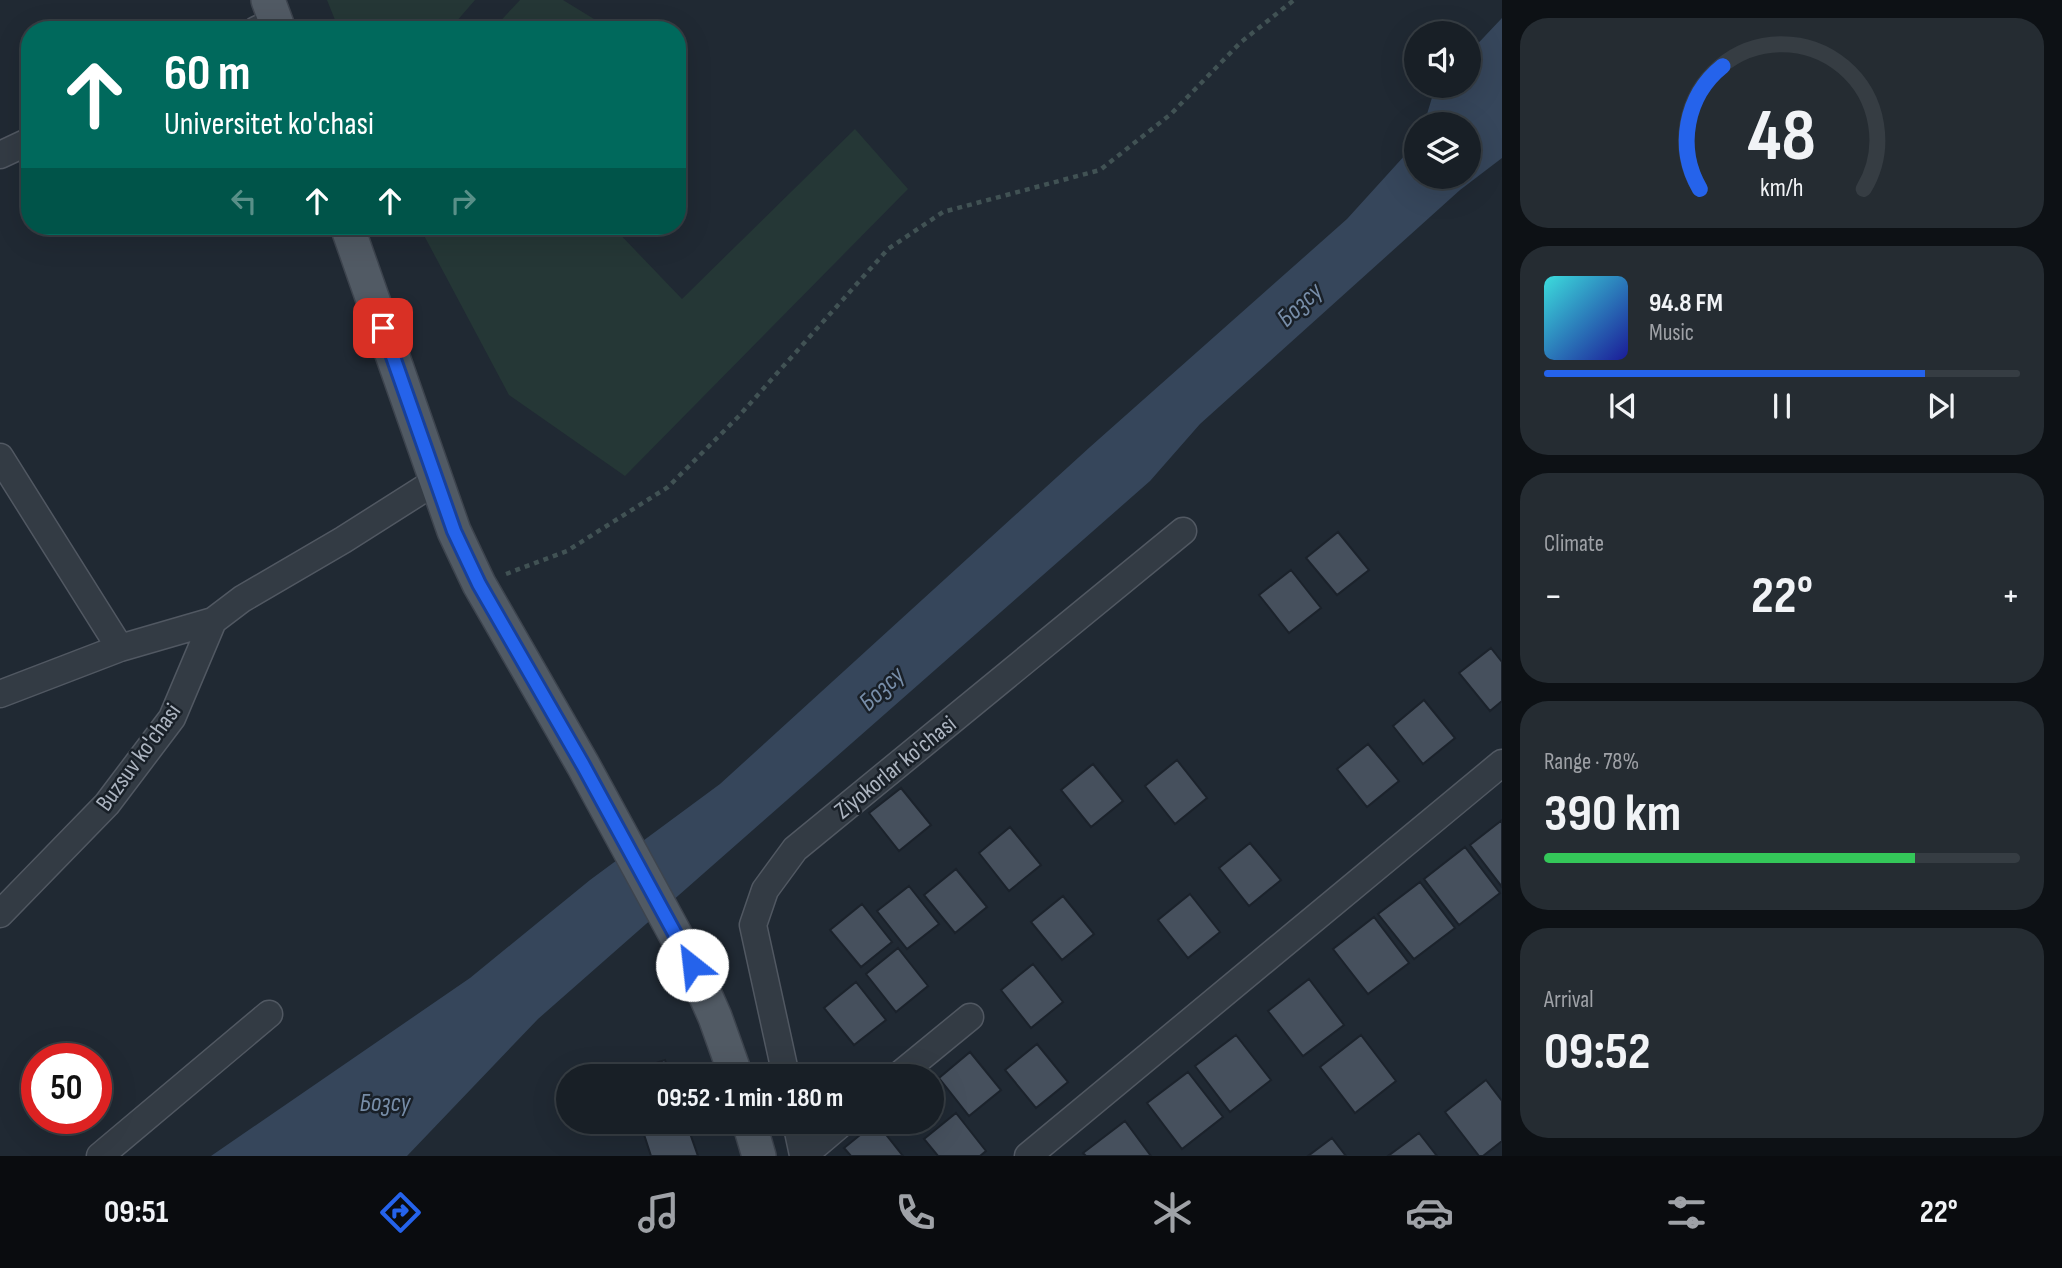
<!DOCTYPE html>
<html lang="en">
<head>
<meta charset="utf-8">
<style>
	:root { --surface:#181f26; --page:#252c32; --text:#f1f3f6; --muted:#9fa2a7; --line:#363d43; --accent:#2563eb }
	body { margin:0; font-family:"Sofia Sans Condensed",sans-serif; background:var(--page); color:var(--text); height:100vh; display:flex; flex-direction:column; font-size:26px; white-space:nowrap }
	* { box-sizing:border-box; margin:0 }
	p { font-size:23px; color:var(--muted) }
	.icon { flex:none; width:38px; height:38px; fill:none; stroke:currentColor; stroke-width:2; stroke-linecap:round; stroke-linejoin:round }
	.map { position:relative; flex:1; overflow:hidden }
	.side { display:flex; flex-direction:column; gap:18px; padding:18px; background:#0d1115; width:560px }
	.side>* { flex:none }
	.guide { position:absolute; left:21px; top:21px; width:665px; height:214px; border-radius:28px; box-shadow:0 7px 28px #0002,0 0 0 2px var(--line); background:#00695c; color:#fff; overflow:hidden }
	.controls { position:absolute; left:1404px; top:21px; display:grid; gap:14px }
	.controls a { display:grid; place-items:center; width:77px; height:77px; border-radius:50%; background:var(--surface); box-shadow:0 7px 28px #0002,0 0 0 2px var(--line); font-size:35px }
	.speed { position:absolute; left:21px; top:1043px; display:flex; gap:14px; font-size:35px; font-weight:700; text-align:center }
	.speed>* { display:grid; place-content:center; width:91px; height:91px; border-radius:50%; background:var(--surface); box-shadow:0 7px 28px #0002,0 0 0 2px var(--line); line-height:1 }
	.speed .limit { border:10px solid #d22; background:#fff; color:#111 }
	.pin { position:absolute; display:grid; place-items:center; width:60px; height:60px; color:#fff; margin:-30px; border-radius:14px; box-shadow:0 4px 10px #0006 }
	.me { position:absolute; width:77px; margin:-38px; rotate:331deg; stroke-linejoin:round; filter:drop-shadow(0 0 5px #0008) }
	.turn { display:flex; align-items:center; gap:24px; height:147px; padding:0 28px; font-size:32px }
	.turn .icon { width:91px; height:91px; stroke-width:2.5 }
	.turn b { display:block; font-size:49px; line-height:60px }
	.lanes { display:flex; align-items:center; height:66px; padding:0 28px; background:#0003; justify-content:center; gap:35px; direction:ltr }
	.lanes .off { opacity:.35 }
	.big { font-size:52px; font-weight:700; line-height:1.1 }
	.side .tile { flex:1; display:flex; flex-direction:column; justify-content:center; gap:10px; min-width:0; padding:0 24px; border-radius:28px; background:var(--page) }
	.side .dial { align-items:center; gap:0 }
	.dial svg { height:182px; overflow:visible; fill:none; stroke:var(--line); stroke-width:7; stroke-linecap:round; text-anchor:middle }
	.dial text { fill:var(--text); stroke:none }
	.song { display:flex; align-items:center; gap:21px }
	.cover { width:84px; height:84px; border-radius:10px; background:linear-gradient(135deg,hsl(180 70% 55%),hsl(240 70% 35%)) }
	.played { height:7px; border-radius:4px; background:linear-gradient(90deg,var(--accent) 80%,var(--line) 80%) }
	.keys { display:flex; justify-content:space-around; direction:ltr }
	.heat { display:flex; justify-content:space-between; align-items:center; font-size:38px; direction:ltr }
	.charge { height:10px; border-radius:5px; background:linear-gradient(90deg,#34c759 78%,var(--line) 0) }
	.trip { position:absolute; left:556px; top:1064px; width:388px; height:70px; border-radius:35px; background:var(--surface); box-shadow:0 7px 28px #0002,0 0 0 2px var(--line); font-weight:700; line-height:70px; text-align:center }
	.dock { display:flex; height:112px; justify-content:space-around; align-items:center; background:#0a0c0f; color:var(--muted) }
	.dock .icon { width:49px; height:49px }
	.dock .on { color:var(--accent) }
	.dock b { font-size:32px; color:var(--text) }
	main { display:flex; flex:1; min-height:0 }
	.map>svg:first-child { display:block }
	.green { fill:#253736 }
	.water { fill:#36465b }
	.building { fill:#46505d; stroke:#1b222b; stroke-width:2 }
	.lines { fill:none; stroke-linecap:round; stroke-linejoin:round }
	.minor-casing { stroke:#515862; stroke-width:29 }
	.major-casing { stroke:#3d444e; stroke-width:36 }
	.path { stroke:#415254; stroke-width:4.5; stroke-dasharray:5 5; stroke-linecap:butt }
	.minor { stroke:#333b44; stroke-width:26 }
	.major { stroke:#515a64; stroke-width:33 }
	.route-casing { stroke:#184099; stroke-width:18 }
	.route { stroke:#2563eb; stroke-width:12 }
	.labels { text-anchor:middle; stroke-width:5; stroke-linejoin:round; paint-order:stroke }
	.street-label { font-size:24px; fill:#adb5c1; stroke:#192028 }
	.water-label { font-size:26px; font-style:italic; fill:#778da8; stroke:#192028 }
</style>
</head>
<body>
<main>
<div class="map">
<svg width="1502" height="1156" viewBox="0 0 1502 1156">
	<rect width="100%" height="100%" fill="#202933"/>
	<path class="green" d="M327,0H475L449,30H339Z
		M520,0H563L612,30H492Z
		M855,129L908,189L625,476L509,395L419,226H612L682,299Z"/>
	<path class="water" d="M1502,18V158L1460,190L1200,424L1150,481L538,1019L407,1156H211L470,978L590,880L720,784L1090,447L1347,219L1416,143V177H1468V124H1424L1434,91L1439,86H1468V54Z"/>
	<path class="building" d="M1338,532L1369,570L1337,595L1306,558Z
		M1291,570L1321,608L1289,633L1259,595Z
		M1491,648L1502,662V701L1490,711L1459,673Z
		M1424,700L1455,738L1423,764L1393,726Z
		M1368,744L1399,781L1367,807L1337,769Z
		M1177,760L1207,798L1175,824L1145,786Z
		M1093,764L1123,801L1091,827L1061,790Z
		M901,788L931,825L899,851L869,813Z
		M1502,820V887L1470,845Z
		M1010,827L1041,865L1009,891L979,853Z
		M1250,843L1281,880L1249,906L1219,868Z
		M1465,847L1500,893L1459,925L1424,879Z
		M956,869L987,907L955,933L924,895Z
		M1420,882L1455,928L1414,959L1378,914Z
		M909,886L939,924L907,949L877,911Z
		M1190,894L1220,932L1188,958L1158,920Z
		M1063,896L1094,934L1062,960L1031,922Z
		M862,904L892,942L861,967L830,930Z
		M1374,917L1409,963L1368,994L1333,949Z
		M898,948L928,986L896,1012L866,974Z
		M1033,964L1063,1002L1031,1028L1001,990Z
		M1309,979L1344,1025L1303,1056L1268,1011Z
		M856,982L886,1020L854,1045L824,1008Z
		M1236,1035L1271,1080L1230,1112L1195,1066Z
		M1361,1035L1396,1081L1355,1113L1320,1067Z
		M1037,1044L1068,1082L1036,1108L1005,1070Z
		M970,1052L1001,1090L969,1116L939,1078Z
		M665,1060L670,1076H624L623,1074Z
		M1188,1072L1223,1117L1182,1149L1147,1103Z
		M1486,1080L1502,1101V1141L1483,1156H1479L1445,1112Z
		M956,1113L986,1151L980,1156H938L924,1139Z
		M1125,1121L1151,1156H1086L1083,1153Z
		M640,1122H686L698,1156H651Z
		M876,1122L903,1156H851L844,1148Z
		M1419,1133L1437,1156H1388Z
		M1332,1138L1346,1156H1308Z"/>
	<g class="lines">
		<g class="minor-casing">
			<path id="minor" d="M256,30L276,21
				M0,155L30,141
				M0,457L120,648
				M0,694L120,648L213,621
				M0,914L107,804L172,718L213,621L242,599L343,540L436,481
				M786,1076L753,925L765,890L795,849L1183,531
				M898,1076L970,1017
				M796,1122L803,1155
				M100,1156L269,1014
				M803,1156L843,1122
				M1028,1156L1502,763"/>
		</g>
		<g class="major-casing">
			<path id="major" d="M268,0L279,30
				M347,226L454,531L479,584L583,765L692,965L715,1017L736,1076
				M749,1122L759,1156"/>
		</g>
		<path class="path" d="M506,574L567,551L668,487L738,417L888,249L943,212L1100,170L1171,114L1241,42L1294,0"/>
		<use href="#minor" class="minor"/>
		<use href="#major" class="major"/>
	</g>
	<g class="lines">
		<g class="route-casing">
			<path id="route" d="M383,328L454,531L479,584L583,765L692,965"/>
		</g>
		<use href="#route" class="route"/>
	</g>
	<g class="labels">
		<g class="street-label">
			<text transform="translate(138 757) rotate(-54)" y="8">Buzsuv ko'chasi</text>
			<text transform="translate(895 767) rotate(-39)" y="8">Ziyokorlar ko'chasi</text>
		</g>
		<g class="water-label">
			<text transform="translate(1299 304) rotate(-43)" y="9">Бозсу</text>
			<text transform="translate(881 688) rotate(-43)" y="9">Бозсу</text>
			<text x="385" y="1111">Бозсу</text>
		</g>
	</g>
</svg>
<div class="controls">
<a><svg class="icon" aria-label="sound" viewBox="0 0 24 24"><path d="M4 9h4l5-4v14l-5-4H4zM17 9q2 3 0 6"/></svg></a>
<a><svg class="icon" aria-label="layers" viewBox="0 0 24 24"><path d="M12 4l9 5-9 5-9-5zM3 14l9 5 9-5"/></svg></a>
</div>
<div class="speed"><div class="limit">50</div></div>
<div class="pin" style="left:383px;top:328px;background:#d93025"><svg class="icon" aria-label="arrive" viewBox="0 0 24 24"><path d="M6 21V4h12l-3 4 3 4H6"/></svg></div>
<svg class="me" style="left:692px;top:965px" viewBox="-20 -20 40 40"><circle r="19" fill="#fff"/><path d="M0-13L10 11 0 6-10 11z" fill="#2563eb"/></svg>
<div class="trip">09:52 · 1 min · 180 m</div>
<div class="guide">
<div class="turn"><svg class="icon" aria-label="ahead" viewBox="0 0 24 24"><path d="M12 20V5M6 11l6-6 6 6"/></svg><div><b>60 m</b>Universitet ko'chasi</div></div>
<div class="lanes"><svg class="icon off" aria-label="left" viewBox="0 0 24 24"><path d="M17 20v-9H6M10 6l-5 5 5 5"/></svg><svg class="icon" aria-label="ahead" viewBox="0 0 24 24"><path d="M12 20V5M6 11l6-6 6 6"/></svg><svg class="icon" aria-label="ahead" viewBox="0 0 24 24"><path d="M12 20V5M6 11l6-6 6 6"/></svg><svg class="icon off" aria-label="right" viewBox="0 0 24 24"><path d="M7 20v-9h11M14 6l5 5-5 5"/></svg></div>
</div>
</div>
<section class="side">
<div class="tile dial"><svg viewBox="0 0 100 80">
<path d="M14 69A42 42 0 1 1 86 69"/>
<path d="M14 69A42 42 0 0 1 24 15" stroke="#2563eb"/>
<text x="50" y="56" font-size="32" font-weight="700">48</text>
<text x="50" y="72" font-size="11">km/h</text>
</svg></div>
<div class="tile">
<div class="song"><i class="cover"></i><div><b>94.8 FM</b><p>Music</p></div></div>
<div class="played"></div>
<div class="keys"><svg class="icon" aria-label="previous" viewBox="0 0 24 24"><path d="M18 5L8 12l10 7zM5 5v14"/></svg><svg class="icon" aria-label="pause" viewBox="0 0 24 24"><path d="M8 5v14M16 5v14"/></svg><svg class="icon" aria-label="next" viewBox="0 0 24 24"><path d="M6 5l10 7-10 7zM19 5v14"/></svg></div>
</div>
<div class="tile"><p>Climate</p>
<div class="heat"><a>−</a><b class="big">22°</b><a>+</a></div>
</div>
<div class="tile"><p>Range · 78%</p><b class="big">390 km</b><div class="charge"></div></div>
<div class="tile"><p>Arrival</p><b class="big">09:52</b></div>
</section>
</main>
<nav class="dock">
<b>09:51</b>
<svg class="icon on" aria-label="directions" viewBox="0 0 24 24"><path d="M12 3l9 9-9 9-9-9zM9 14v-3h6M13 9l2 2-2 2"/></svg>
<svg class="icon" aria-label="music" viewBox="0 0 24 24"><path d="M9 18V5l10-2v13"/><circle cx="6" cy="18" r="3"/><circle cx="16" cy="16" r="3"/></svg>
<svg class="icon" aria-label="phone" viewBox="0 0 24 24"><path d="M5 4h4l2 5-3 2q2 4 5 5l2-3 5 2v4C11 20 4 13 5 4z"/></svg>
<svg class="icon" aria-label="climate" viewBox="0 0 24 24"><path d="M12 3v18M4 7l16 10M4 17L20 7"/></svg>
<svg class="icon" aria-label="car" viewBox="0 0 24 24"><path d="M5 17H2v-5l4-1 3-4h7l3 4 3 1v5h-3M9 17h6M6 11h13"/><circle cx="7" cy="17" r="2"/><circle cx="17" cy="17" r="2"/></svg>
<svg class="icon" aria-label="filters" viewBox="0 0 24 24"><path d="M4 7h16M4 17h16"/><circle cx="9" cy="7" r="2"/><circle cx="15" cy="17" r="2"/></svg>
<b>22°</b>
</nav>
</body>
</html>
